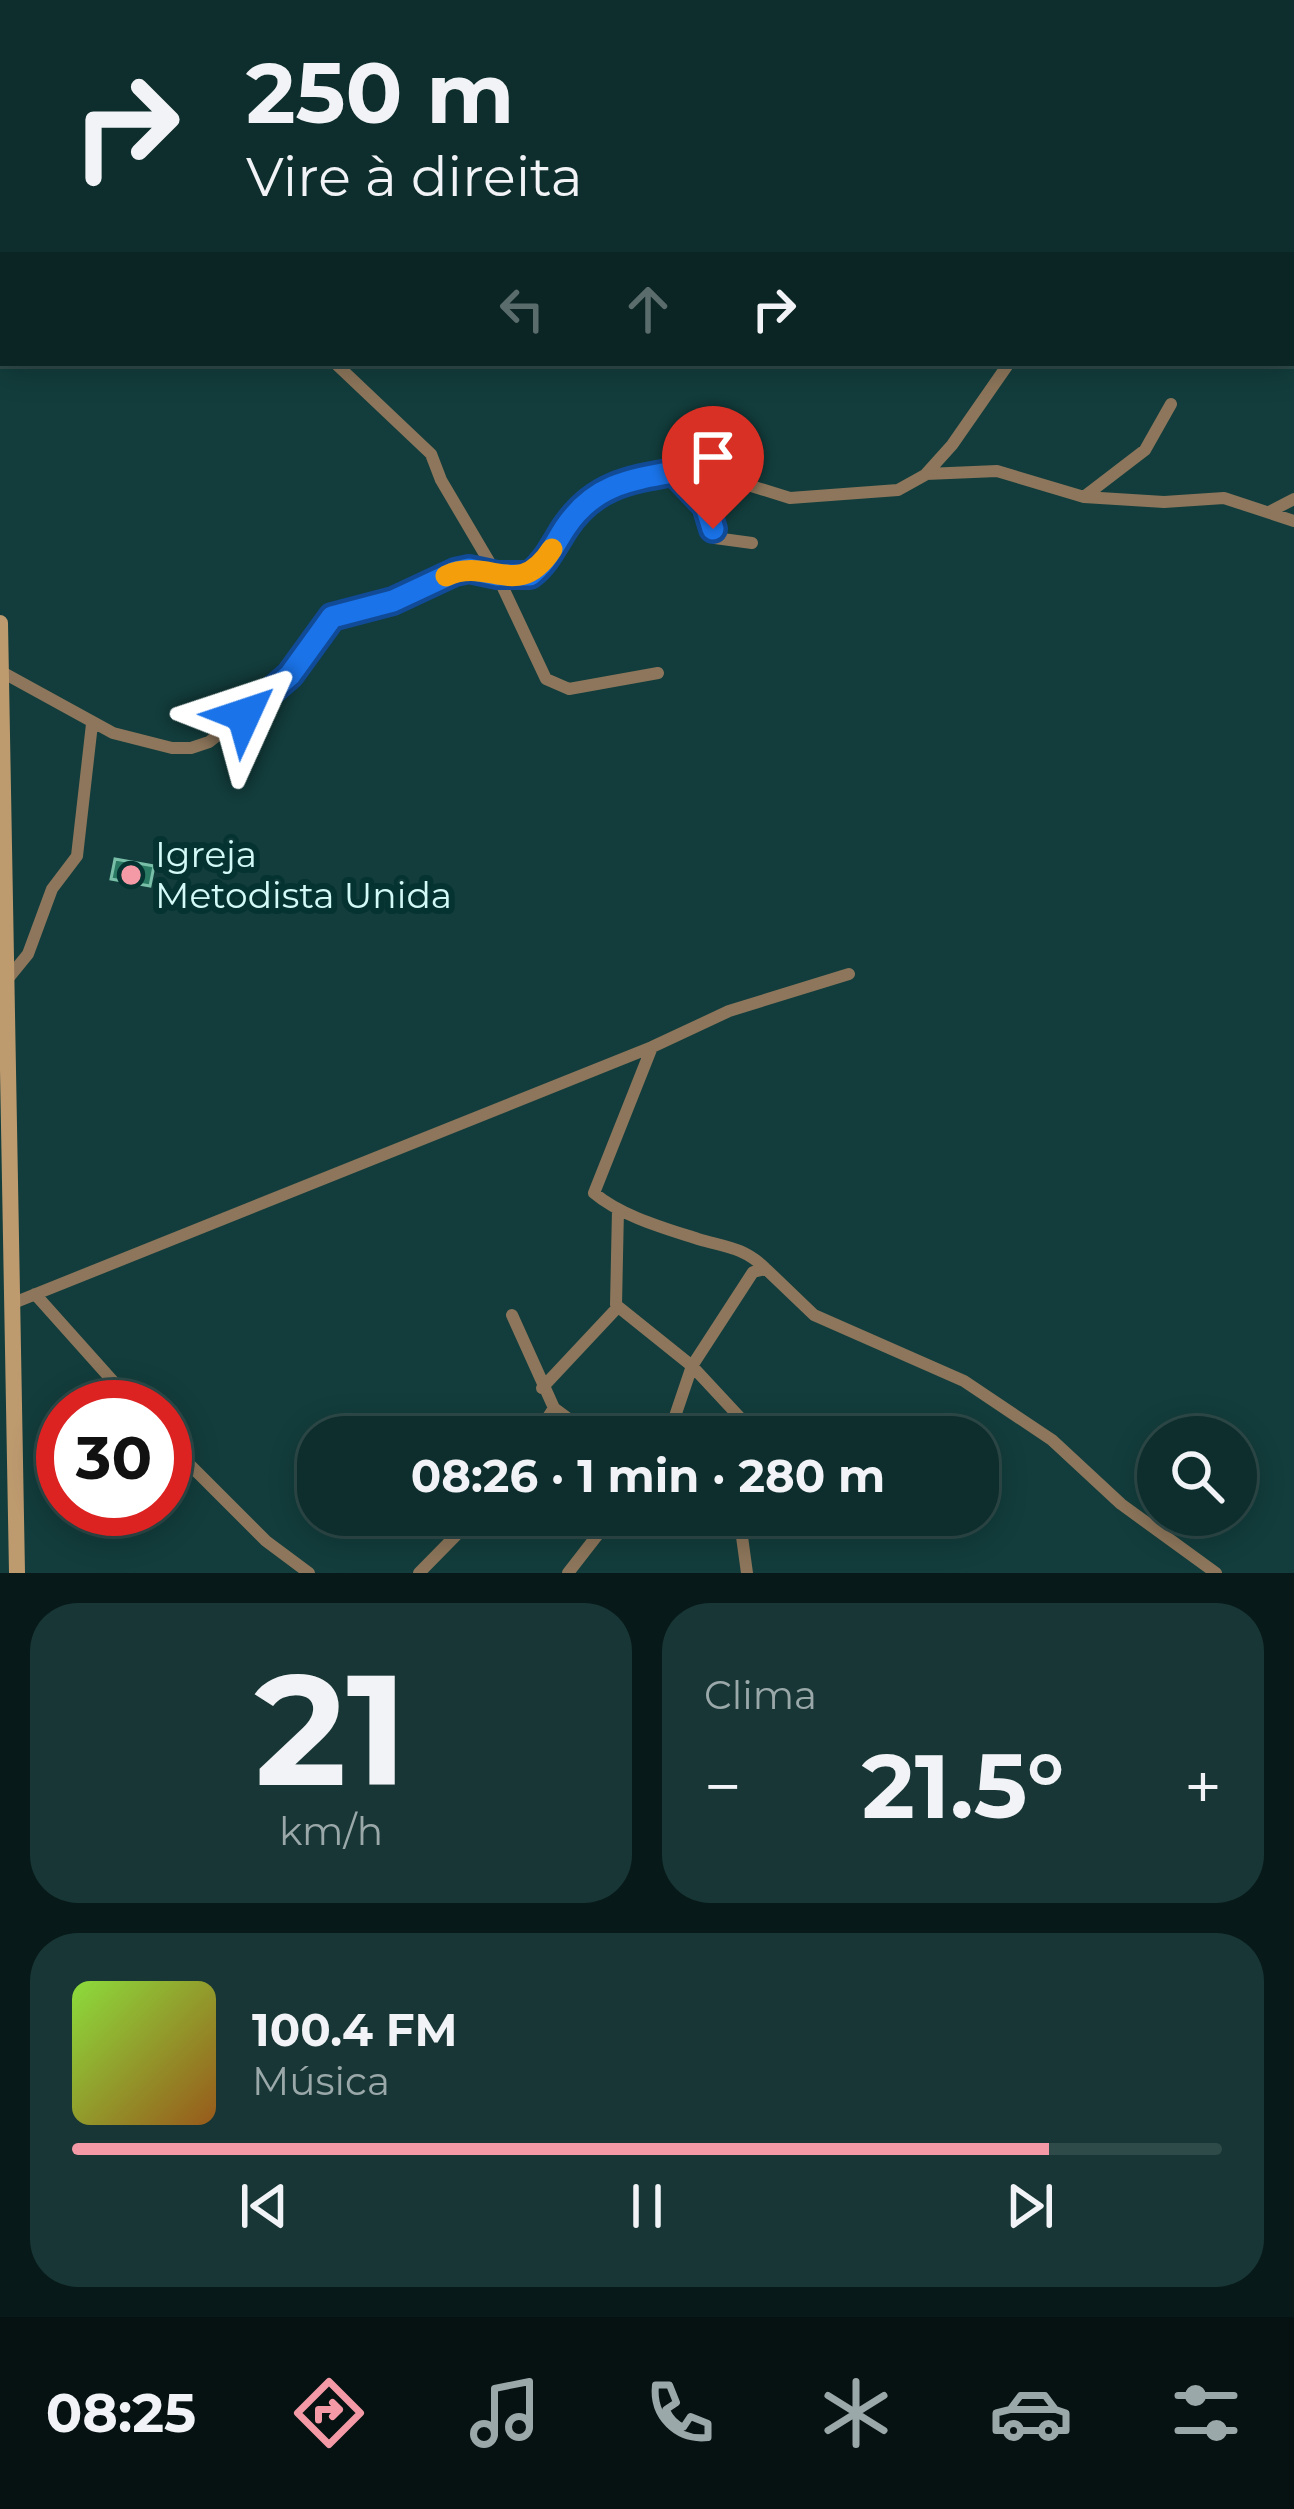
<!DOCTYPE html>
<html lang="pt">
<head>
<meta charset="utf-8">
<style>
	:root { --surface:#0e2e2d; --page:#173635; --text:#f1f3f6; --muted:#9ba8aa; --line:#2e4a49; --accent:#f49aa6 }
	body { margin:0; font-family:Montserrat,sans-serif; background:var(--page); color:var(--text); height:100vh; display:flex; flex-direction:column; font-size:45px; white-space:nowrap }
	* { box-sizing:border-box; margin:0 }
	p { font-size:39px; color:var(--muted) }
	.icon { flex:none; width:66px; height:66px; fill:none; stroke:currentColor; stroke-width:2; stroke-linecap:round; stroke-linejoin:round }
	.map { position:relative; height:1573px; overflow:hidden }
	.side { display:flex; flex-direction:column; gap:30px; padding:30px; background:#081919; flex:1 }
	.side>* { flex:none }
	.guide { position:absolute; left:0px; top:0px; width:1296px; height:366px; box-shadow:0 6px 30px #0003,0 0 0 3px var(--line); background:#0e2e2d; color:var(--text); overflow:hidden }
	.fabs { position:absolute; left:1137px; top:1416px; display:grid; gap:24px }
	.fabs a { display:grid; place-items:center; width:120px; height:120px; border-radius:50%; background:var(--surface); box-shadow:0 6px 30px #0003,0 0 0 3px var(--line); font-size:60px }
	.speed { position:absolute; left:36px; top:1380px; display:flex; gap:24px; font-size:60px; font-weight:700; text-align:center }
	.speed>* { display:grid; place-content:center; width:156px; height:156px; border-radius:50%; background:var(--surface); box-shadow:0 6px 30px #0003,0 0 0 3px var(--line); line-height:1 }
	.speed .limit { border:18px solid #d22; background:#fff; color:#111 }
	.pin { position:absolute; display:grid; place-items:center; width:102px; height:102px; color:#fff; margin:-123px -51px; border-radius:50% 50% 50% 0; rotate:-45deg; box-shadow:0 0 12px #0007 }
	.pin .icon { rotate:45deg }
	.me { position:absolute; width:132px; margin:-66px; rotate:48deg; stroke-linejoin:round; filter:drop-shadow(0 0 9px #0008) }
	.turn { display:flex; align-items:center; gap:42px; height:252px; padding:0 48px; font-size:54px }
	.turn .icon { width:156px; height:156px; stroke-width:2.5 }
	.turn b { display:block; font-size:84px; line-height:102px }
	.lanes { display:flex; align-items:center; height:114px; padding:0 48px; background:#0003; justify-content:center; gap:60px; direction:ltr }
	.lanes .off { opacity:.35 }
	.big { font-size:90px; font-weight:700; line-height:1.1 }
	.side .card { flex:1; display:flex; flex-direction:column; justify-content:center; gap:18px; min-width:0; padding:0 42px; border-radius:48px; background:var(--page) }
	.side .dial { align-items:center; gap:0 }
	.dial b { font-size:156px; line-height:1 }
	.song { display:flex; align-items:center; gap:36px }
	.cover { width:144px; height:144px; border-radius:18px; background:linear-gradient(135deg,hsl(90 70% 55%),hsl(30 70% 35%)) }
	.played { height:12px; border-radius:6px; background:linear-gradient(90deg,var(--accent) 85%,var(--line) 85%) }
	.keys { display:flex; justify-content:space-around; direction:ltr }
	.heat { display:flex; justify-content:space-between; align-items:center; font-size:66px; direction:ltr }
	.side .tiles { flex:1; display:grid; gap:30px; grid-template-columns:1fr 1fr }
	.card:last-child { grid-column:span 2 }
	.trip { position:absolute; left:297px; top:1416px; width:702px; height:120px; border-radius:48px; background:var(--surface); box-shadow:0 6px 30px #0003,0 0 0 3px var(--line); font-weight:700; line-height:120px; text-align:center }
	.dock { display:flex; height:192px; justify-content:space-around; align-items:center; background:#061212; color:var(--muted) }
	.dock .icon { width:84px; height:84px }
	.dock .on { color:var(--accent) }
	.dock b { font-size:54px; color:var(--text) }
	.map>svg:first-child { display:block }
	.building { fill:#297963; stroke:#79bfa8; stroke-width:3 }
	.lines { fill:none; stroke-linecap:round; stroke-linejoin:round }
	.street { stroke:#8d765b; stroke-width:12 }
	.secondary { stroke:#be9a6f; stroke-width:16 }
	.route-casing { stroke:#114b97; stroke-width:30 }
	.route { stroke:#1a73e8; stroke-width:21 }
	.slow { stroke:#f59e0b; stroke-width:21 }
	.poi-dot { fill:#f49aa6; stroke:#053331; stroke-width:4.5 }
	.labels { text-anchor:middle; stroke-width:12; stroke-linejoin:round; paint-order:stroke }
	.poi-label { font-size:36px; fill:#d4faf8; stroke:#053331; text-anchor:start }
</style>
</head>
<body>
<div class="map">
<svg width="1294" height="1573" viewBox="0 0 1294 1573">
	<rect width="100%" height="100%" fill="#123d3c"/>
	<path class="building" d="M115,859L154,866L150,886L111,879Z"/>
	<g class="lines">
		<path class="street" d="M23,0L28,3
			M261,0L266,3
			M886,0L888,3
			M212,3L214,0
			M772,3L775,0
			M1097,3L1098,0
			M1254,3L1258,0
			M1293,70H1294
			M335,363L431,454L441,480L497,575L546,679L569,689L658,673
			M674,472L706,506L715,538L752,543
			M926,474L997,471L1084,497L1164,502L1224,498L1294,521
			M1085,496L1145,450L1171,404
			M1269,512L1294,499
			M0,671L113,733L172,748H191L209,742L266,697L290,675L332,617L393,601L455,572L469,569L497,575H530L547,557L583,503L606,490L647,477L688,469L703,471L790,498L898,490L925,475L952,445L1009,363
			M6,981L28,954L52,889L77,856L92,724
			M652,1047L594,1193C621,1216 664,1228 698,1239C725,1247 743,1247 765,1268
			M618,1209L616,1305L692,1366L745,1423V1437
			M35,1294L136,1407
			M11,1304L652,1047L729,1011L849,974
			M512,1315L554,1408L593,1437
			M542,1388L617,1308
			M535,1437L554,1408
			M668,1437L692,1366L753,1272L766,1269L814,1315L964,1381L1052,1440L1121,1504L1216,1573
			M165,1440L266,1541L309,1573
			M739,1515L747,1573
			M419,1573L476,1515
			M568,1573L613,1515"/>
		<path class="secondary" d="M0,623L17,1573"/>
	</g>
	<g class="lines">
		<g class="route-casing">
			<path id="route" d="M244,715L290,675L332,617L393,601L455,572L469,569L497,575H530C546,563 554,545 565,528C593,486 627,480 674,472L706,506L713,529"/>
		</g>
		<use href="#route" class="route"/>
		<path class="slow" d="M446,576C490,556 518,602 552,549"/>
	</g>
	<circle class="poi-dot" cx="131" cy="875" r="12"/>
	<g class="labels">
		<g class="poi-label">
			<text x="155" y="867">Igreja<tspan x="155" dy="41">Metodista Unida</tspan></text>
		</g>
	</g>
</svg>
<div class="fabs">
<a><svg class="icon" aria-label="search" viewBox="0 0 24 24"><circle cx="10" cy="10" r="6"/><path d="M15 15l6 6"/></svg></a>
</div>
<div class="speed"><div class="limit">30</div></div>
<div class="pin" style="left:713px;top:529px;background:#d93025"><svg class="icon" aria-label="arrive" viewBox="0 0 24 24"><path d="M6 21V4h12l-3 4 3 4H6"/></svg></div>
<svg class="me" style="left:244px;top:715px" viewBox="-20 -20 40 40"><path d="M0-17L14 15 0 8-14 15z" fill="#1a73e8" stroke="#fff" stroke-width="4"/></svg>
<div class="trip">08:26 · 1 min · 280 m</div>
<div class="guide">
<div class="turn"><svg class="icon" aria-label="right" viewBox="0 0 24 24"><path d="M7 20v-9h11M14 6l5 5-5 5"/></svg><div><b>250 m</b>Vire à direita</div></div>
<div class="lanes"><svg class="icon off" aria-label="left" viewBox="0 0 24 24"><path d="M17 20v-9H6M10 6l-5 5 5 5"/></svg><svg class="icon off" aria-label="ahead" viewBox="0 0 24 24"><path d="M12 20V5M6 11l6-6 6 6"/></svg><svg class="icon" aria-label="right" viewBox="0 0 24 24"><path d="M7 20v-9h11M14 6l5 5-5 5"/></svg></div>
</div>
</div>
<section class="side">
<div class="tiles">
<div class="card dial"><b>21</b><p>km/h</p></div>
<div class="card"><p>Clima</p>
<div class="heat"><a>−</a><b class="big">21.5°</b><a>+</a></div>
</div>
<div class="card">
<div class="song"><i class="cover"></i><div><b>100.4 FM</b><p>Música</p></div></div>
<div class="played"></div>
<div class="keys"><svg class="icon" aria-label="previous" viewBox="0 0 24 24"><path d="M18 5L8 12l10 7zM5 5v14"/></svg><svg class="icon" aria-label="pause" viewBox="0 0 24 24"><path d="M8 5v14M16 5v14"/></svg><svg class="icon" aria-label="next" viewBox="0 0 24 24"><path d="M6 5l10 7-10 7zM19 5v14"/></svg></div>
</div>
</div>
</section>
<nav class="dock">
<b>08:25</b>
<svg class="icon on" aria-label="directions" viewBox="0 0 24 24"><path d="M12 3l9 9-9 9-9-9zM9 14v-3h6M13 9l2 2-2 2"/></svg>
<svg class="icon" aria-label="music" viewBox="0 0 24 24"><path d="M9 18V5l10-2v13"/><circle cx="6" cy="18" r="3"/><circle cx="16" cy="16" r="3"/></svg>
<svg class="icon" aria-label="phone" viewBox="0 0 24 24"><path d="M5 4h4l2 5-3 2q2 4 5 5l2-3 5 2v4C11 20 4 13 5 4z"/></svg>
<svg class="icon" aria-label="climate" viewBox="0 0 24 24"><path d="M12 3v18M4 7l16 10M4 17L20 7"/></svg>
<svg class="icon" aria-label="car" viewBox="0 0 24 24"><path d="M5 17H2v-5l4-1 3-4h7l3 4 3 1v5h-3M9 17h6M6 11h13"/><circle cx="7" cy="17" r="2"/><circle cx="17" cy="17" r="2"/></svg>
<svg class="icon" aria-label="filters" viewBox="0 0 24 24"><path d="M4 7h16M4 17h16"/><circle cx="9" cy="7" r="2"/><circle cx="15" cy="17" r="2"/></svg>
</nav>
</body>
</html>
